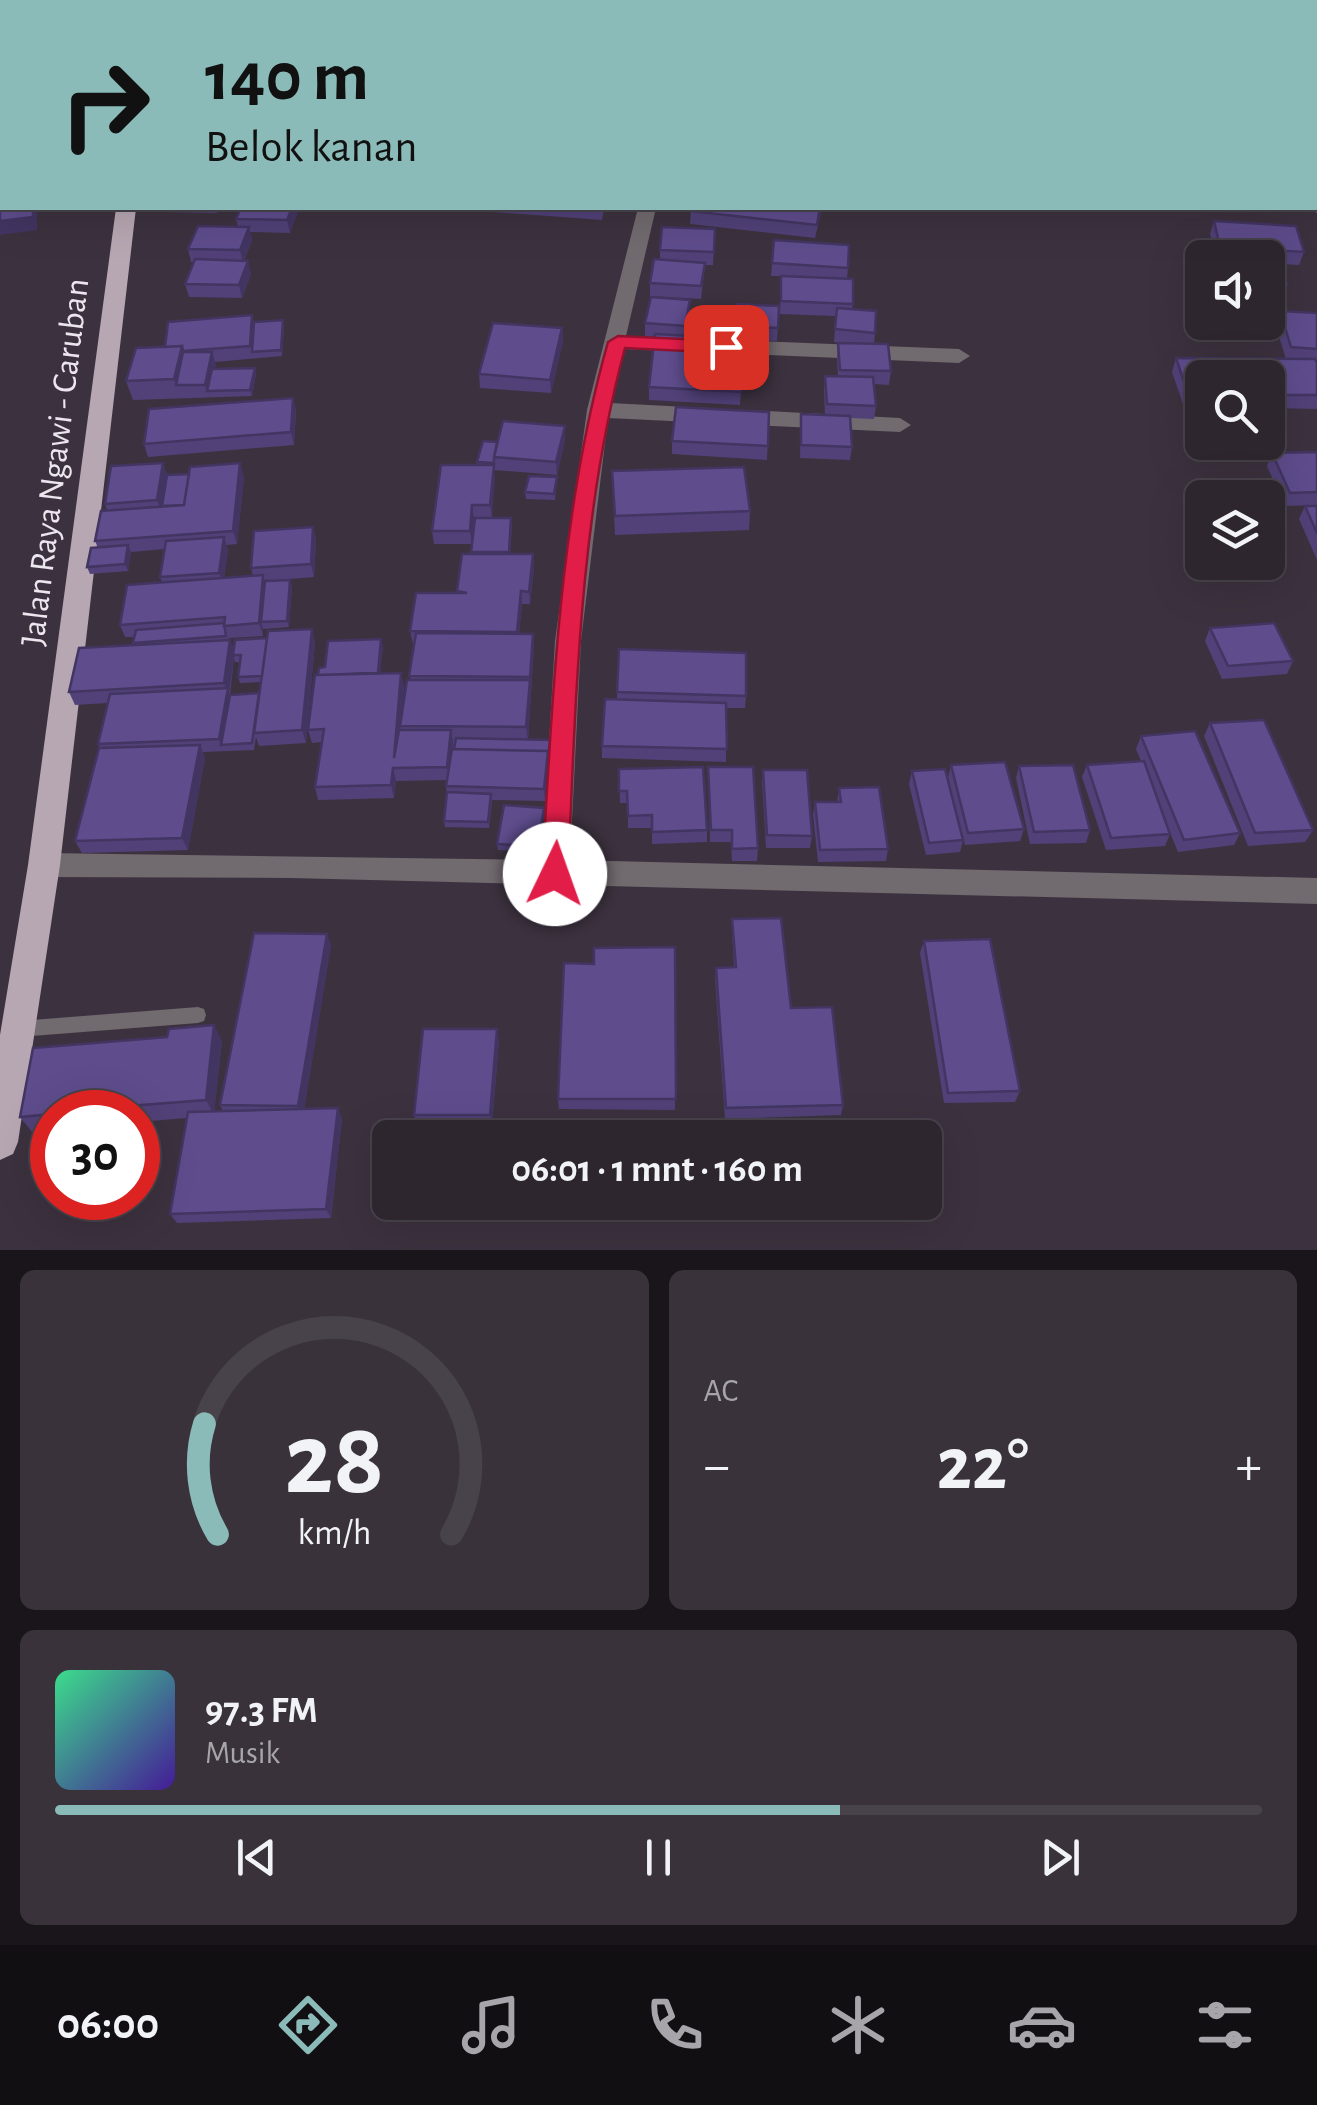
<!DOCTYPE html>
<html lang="id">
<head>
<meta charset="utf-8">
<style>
	:root { --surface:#2d262f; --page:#39323b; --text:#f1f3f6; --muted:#a7a5aa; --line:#48434b; --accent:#8bbbb9 }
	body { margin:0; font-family:"Alegreya Sans",sans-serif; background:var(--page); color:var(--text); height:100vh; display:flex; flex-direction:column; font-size:38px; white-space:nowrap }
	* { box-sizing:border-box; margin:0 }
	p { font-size:32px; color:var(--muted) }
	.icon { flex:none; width:55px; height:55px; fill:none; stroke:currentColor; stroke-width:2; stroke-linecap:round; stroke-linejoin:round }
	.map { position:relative; height:1250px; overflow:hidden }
	.drawer { display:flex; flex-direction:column; gap:20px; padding:20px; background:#19151a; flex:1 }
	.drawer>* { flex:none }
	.top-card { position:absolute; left:0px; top:0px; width:1318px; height:210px; box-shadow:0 10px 40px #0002,0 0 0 2px var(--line); background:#8bbbb9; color:#111; overflow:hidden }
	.tools { position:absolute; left:1185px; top:240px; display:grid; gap:20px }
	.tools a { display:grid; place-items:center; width:100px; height:100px; border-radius:15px; background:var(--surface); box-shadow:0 10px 40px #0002,0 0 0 2px var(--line); font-size:50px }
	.speed { position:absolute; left:30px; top:1090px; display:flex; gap:20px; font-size:50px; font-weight:700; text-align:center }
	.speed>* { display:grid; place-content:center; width:130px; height:130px; border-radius:50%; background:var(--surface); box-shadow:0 10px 40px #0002,0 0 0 2px var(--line); line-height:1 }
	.speed .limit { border:15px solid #d22; background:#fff; color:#111 }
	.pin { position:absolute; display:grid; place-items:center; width:85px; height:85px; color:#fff; margin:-42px; border-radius:20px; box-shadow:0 5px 15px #0006 }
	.me { position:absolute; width:110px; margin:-55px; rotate:3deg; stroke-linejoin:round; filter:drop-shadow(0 0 8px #0008) }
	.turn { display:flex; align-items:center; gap:35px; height:210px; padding:0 40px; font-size:45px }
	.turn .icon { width:130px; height:130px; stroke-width:2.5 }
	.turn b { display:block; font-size:70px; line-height:85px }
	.big { font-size:75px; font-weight:700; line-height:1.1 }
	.drawer .widget { flex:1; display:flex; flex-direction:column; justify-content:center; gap:15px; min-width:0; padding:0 35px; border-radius:15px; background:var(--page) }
	.drawer .dial { align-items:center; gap:0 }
	.dial svg { height:260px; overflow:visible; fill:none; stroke:var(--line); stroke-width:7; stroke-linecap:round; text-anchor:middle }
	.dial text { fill:var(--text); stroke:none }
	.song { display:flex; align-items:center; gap:30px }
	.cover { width:120px; height:120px; border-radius:15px; background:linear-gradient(135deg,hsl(150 70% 55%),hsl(260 70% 35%)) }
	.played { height:10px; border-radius:5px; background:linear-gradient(90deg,var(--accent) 65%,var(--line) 65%) }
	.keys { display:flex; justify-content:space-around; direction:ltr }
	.heat { display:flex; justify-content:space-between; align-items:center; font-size:55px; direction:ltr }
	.drawer .tiles { flex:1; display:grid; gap:20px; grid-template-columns:1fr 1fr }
	.widget:last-child { grid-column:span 2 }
	.trip { position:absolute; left:372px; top:1120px; width:570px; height:100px; border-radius:15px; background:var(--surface); box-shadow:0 10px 40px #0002,0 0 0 2px var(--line); font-weight:700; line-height:100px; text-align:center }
	.tab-bar { display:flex; height:160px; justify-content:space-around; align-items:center; background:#120f13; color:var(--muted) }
	.tab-bar .icon { width:70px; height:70px }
	.tab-bar .current { color:var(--accent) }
	.tab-bar b { font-size:45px; color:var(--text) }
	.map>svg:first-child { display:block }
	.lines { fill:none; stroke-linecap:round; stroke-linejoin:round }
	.service { fill:#716a6f; fill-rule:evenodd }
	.minor { fill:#716a6f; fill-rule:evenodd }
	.trunk { fill:#b7a7b2; fill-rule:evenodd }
	.wall { fill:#514178; fill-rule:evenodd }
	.shaded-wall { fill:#423562 }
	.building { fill:#5e4c8c; stroke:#423562; stroke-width:2.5 }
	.route { fill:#e11d48; stroke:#92132f; stroke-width:2.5 }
	.labels { text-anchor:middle; stroke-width:10; stroke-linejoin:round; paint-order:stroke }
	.street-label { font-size:35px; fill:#ece6ee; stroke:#3c323f }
</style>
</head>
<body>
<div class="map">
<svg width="1317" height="1250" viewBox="0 0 1317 1250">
	<rect width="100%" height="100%" fill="#3c323f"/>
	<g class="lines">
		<path class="service" d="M198,1007L204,1009L206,1015L204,1021L198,1023L19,1037L13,1035L11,1029L13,1023L19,1021Z"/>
		<path class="minor" d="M1229,0H1245L1246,2H1230Z
			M0,35H2V45H0Z
			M1315,196L1317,197V213L1308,208H1315Z
			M638,208H656L626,336L959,349L970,356L959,363L623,349L610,403L900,418L911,425L900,432L608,418L581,641L570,860L1317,878V904L291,878L44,877L34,874L30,865L34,856L44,853L542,860L555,641L587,410Z"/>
		<path class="trunk" d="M116,208H136L60,865L18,1142L13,1154L0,1160V1035L28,865Z"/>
	</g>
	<path class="wall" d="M187,0H237L235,2H187Z
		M237,0H286L285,2H237Z
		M594,0H673V2H594Z
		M735,0H792L791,2H735Z
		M1315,40H1317V98H1315Z
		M166,208H219L217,213L167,212Z
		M480,208H604L602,220L480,211Z
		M691,208H822L815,238L690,224Z
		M298,211L290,233L250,232L252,240L244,261L251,274L242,298L189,297L185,284L194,262H191L188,249L238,227L236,219Z
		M1214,221L1304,252L1299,265L1280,264L1287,285L1282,298L1268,297V258H1216L1210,234Z
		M715,229L713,265H705L701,299L650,296V283L660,260V250Z
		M774,240L848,268L847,279L853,304L852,309L875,333L874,344L891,371L889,385L874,384L876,406L874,419L850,418L852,447L850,460L800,458L801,414L825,415L824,390L825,376L838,377L837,356L838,343H842L834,342L836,316L780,314L781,276H771Z
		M1191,257L1202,258V294H1193L1187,270Z
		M690,300V313L686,336L735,338L737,304L779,306L777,341L744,340L740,405L649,400V387L655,337L645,336V323Z
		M1280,311L1317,313V409L1268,408V378H1202V408L1184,407L1172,372L1176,358L1286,359L1275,324Z
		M252,315L254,322L284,326L282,356L215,362V369L256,374L252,396L133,400L126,381L165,347Z
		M562,328L563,341L551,393L480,388L479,374Z
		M293,398L296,411L294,445L148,457L144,444Z
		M769,412L767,460L672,454V441Z
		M565,426V439L557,475L494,470L492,518H474L472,544H434L432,531L478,465L477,462L497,442Z
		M1317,452V505L1284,506L1267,466L1272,453Z
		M163,463L167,475L244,477L237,544L226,545L228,550L224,578L253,576L251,568L313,527L316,540L314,577L265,581L292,586L289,627L263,629V636L229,638V640H230L234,650L315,642L306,743L259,746L256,737L254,750L203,752L205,758L188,850L82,853L75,841L100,748L98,744L107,703L75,705L69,692L134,645V637H125L120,625L162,582L160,577L164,549L131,552L128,571L90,574L87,567L98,548L95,541L107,510L105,504ZM234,658L235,662H240L238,677L240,683L261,682L259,696L230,695Z
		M612,471L750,511L749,530L615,535Z
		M557,477L555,500L526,499L525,492Z
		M1305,506H1317V560L1299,519Z
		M475,518L512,525L510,554L534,568L530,604H522L519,634H533L534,647L528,740H550L545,801L492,800L489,828L445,827L444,821L447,780L396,781L394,798L318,800L315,787L322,742L312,743L308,730L318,675L325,667L383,646L380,673L404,685L400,730H401L400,726L410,680L414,644H413L410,631L457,593L472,554Z
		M1210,628L1293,661L1287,674L1222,679L1205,641Z
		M617,692L746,696L745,708H726V762L602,758V746L617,700Z
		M1210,723L1313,830L1305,842L1248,846L1204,736Z
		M1141,736L1240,833L1234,845L1178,852L1169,830L1170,834L1165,846L1106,850L1082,777L1087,765L1141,761L1136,749Z
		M951,765L1024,829L1020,841L965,845L948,778Z
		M1019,766L1090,830L1086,843L1030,844L1016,778Z
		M708,767L758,848L757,861H732L731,842H710Z
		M619,769L707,830V842L652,844V828H628V803H620Z
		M763,770L812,836L810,848H766L762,782Z
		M912,771L963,840L960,852L926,855L909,784Z
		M839,788L888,849L886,861L818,862L813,815L815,802H837Z
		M544,814L539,852L498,850L497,844Z
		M732,919L791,1008L843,1105L841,1115L725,1119L715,979L716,968L734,967L732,931Z
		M924,941L1020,1091L1015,1102L944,1103L920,953Z
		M331,945L304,1109L342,1118L331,1218L177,1223L170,1214L187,1118L138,1122V1112H52V1130L32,1132L20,1117L222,1041L214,1112L223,1111L220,1105Z
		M675,947V1110L559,1109L558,1099L594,964Z
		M499,1040L492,1125H417L414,1115Z"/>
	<path class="shaded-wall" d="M33,208H37V230L0,235V221Z
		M292,208H297L298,211L290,233L287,220Z
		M249,227L252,240L243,263L240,250Z
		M248,261L251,274L242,298L239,285Z
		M690,300V313L685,339V326Z
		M283,320L284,326L282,356L281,350Z
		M562,328L563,341L551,393L550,380Z
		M182,346L187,366L176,385L174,379Z
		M212,352L216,365L210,391H207L205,385Z
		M255,368L256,374L252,396L250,390Z
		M293,398L296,411L294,445L291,432Z
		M565,426V439L557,475L556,462Z
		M163,463L169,482L162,513L157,500Z
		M240,463L244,477L237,544L233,531Z
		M494,465L495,478L492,518L490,505Z
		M472,505L474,518L472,544L470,531Z
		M313,527L316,540L314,577L311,564Z
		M224,537L228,550L223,586L219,573Z
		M128,545L131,552L128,571L125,564Z
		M533,554L534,568L530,604L529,592Z
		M263,575L267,588L261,622L263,629V636L259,623Z
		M290,580L292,586L289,627L287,621Z
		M521,591L522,604L518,644L517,632Z
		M312,629L315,642L306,743L302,730Z
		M533,634L534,647L528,740L526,727Z
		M381,639L383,646L379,686L377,679Z
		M230,640L235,653L229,693L232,701L221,745L219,739L227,691L224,683Z
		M401,673L404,685L397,770L394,758Z
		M451,730L453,742L450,780L447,767Z
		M550,740L551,747L545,801L544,789Z
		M200,745L205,758L188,850L182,838Z
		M393,768L396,781L394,798L391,785Z
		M544,808V814L539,852L538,846Z
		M327,934L331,945L303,1116L298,1106Z
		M214,1025L222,1041L214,1115L206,1100Z
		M497,1029L499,1040L492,1125L490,1115Z
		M338,1108L342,1118L331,1218L326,1209Z"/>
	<path class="building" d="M32,0H82L81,2H31Z
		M1315,40H1317V58H1315Z
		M1315,66H1317V86H1315Z
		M2,194V208H33V217L0,221V195Z
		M241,208H292L287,220L236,219Z
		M691,208H820L817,225L690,211Z
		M1214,221L1296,226L1304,252L1220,247Z
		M198,226L249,227L240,250L188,249Z
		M662,227L715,229L714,252L660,250Z
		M774,240L849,245L848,268L772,263Z
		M1191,257L1204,258L1202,281H1197Z
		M195,259L248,261L239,285L185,284Z
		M654,259L705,263L701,286L650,283Z
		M1268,261H1279L1287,285L1268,284Z
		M781,276L853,279V304L781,301Z
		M651,297L690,300L685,326L645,323Z
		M737,304L779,306L778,328L736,326Z
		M837,308L876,311L875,333L835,329Z
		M1280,311L1317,313V349L1291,347Z
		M252,315L250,346L183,351L182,346L165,347L168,322Z
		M283,320L281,350L252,352L254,322Z
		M493,323L562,328L550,380L479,374Z
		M655,334L744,339L741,392L649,387Z
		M838,343L888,344L891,371L840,370Z
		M182,346L174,379L126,381L136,348Z
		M183,352H212L205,385H176Z
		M1176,358L1315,359L1317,363V395H1268V378H1202V394H1188Z
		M255,368L250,390L207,391L212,369Z
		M825,376L873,377L876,406L827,404Z
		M293,398L291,432L144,444L149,409Z
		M676,407L769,412L768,446L672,441Z
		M801,414L850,416L852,447L801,445Z
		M503,421L565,426L556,462L494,457Z
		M483,441L497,442L494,457V463L477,462Z
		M1317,452V492L1290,493L1272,453Z
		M163,463L157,500L105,504L111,466Z
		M240,463L233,531L95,541L101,511L184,505L190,467Z
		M441,465H494L490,505H472L470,531H432Z
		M744,467L750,511L615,516L612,471Z
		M189,474L184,505L162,506L167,475Z
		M529,476L557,477L554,494L525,492Z
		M1305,506H1317V533Z
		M475,518H511L509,552H471Z
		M313,527L311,564L251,568L254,531Z
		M224,537L219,573L160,577L166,541Z
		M128,545L125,564L87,567L91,548Z
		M462,554H533L529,592L521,591L517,632L410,631L416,593H467L457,591Z
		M263,575L259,623L224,626L225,617L120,625L127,585Z
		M290,580L287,621L261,622L265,581Z
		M224,623L226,636L133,643L136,630Z
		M1274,623L1293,661L1228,666L1210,628Z
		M312,629L302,730L254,733L268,631Z
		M416,633L533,634L530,677L409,676Z
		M267,638L262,676L238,677L241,655H233L235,640Z
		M381,639L378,673L318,675L319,668L325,667L328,641Z
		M230,640L224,683L69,692L79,648Z
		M619,649L746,653V696L617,692Z
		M401,673L394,758L399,730H451L447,767L393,768L391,785L315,787L324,729L308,730L315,675Z
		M407,680H530L526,727L400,726Z
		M228,688L219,739L98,744L110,694Z
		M259,693L252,743L221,745L230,695Z
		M605,699L726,703L727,749L602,746Z
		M1264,720L1313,830L1255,833L1210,723Z
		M1195,731L1240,833L1184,840L1141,736Z
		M456,738L550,740L548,757V751L454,749Z
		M200,745L182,838L75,841L99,748Z
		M452,749L548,751L544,789L446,786Z
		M1144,761L1170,834L1111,838L1087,765Z
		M1005,762L1024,829L968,833L951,765Z
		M1073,765L1090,830L1034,832L1019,766Z
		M703,767L707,830L652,832V815L628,816L627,791H619V769Z
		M708,767H753L758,848L732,849V830H711Z
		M945,769L963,840L929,843L912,771Z
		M763,770H807L812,836L767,835Z
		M879,787L888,849L820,850L815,802H841L839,788Z
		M447,792L491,794L488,822L444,821Z
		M504,805L544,808L538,846L497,844Z
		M781,918L791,1008L832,1007L843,1105L726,1108L716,968L736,967L732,919Z
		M254,933L327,934L298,1106L220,1105Z
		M990,939L1020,1091L948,1093L924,941Z
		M675,947L676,1099H558L564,963L594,964V948Z
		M214,1025L206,1100L52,1112V1114L20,1117L33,1048L167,1037L169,1029Z
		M423,1029H497L490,1115H414Z
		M338,1108L326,1209L170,1214L188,1112Z"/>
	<path class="route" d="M618,336L726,341L735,347L726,353L625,348C579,518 576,699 568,874L564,882L555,885L546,882L542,874C553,696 559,514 608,342Z"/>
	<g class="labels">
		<g class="street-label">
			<text transform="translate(54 462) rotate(-83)" y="12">Jalan Raya Ngawi - Caruban</text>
		</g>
	</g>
</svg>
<div class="tools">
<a><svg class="icon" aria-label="sound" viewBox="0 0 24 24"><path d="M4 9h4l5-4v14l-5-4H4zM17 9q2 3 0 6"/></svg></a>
<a><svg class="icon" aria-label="search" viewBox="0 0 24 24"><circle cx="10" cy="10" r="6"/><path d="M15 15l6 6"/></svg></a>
<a><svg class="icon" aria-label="layers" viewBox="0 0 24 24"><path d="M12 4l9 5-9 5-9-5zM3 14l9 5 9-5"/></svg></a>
</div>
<div class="speed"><div class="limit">30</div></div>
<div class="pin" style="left:726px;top:347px;background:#d93025"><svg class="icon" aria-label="arrive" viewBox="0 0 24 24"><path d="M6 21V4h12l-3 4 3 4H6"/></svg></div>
<svg class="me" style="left:555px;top:874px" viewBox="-20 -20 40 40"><circle r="19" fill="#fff"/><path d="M0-13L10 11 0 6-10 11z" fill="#e11d48"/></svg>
<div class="trip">06:01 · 1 mnt · 160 m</div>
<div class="top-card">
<div class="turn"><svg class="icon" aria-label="right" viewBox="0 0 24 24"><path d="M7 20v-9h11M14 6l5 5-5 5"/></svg><div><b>140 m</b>Belok kanan</div></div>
</div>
</div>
<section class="drawer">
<div class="tiles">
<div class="widget dial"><svg viewBox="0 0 100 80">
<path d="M14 69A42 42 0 1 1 86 69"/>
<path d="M14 69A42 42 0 0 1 10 35" stroke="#8bbbb9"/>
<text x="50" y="56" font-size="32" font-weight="700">28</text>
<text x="50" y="72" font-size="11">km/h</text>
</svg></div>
<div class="widget"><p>AC</p>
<div class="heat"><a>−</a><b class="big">22°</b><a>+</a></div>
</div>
<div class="widget">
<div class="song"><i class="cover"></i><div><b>97.3 FM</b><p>Musik</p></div></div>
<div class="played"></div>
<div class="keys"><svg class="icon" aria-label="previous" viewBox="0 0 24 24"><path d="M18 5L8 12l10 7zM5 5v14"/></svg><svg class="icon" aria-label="pause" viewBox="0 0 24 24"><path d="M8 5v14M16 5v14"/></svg><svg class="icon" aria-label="next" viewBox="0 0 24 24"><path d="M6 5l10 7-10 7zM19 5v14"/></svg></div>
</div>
</div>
</section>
<nav class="tab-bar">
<b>06:00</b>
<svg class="icon current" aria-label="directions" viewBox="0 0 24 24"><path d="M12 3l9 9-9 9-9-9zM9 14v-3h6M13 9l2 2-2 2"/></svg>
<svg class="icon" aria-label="music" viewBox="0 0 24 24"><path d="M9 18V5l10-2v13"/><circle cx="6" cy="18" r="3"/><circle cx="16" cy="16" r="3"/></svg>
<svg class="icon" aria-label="phone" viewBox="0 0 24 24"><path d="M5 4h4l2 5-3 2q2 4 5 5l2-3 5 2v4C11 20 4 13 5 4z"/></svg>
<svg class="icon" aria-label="climate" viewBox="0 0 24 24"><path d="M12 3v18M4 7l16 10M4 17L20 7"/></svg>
<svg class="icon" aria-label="car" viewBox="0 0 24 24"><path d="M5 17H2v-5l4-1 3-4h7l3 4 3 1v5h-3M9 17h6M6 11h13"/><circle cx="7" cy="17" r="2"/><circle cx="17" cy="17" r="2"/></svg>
<svg class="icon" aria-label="filters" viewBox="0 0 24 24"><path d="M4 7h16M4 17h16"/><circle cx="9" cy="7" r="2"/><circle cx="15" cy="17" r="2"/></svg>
</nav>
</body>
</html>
